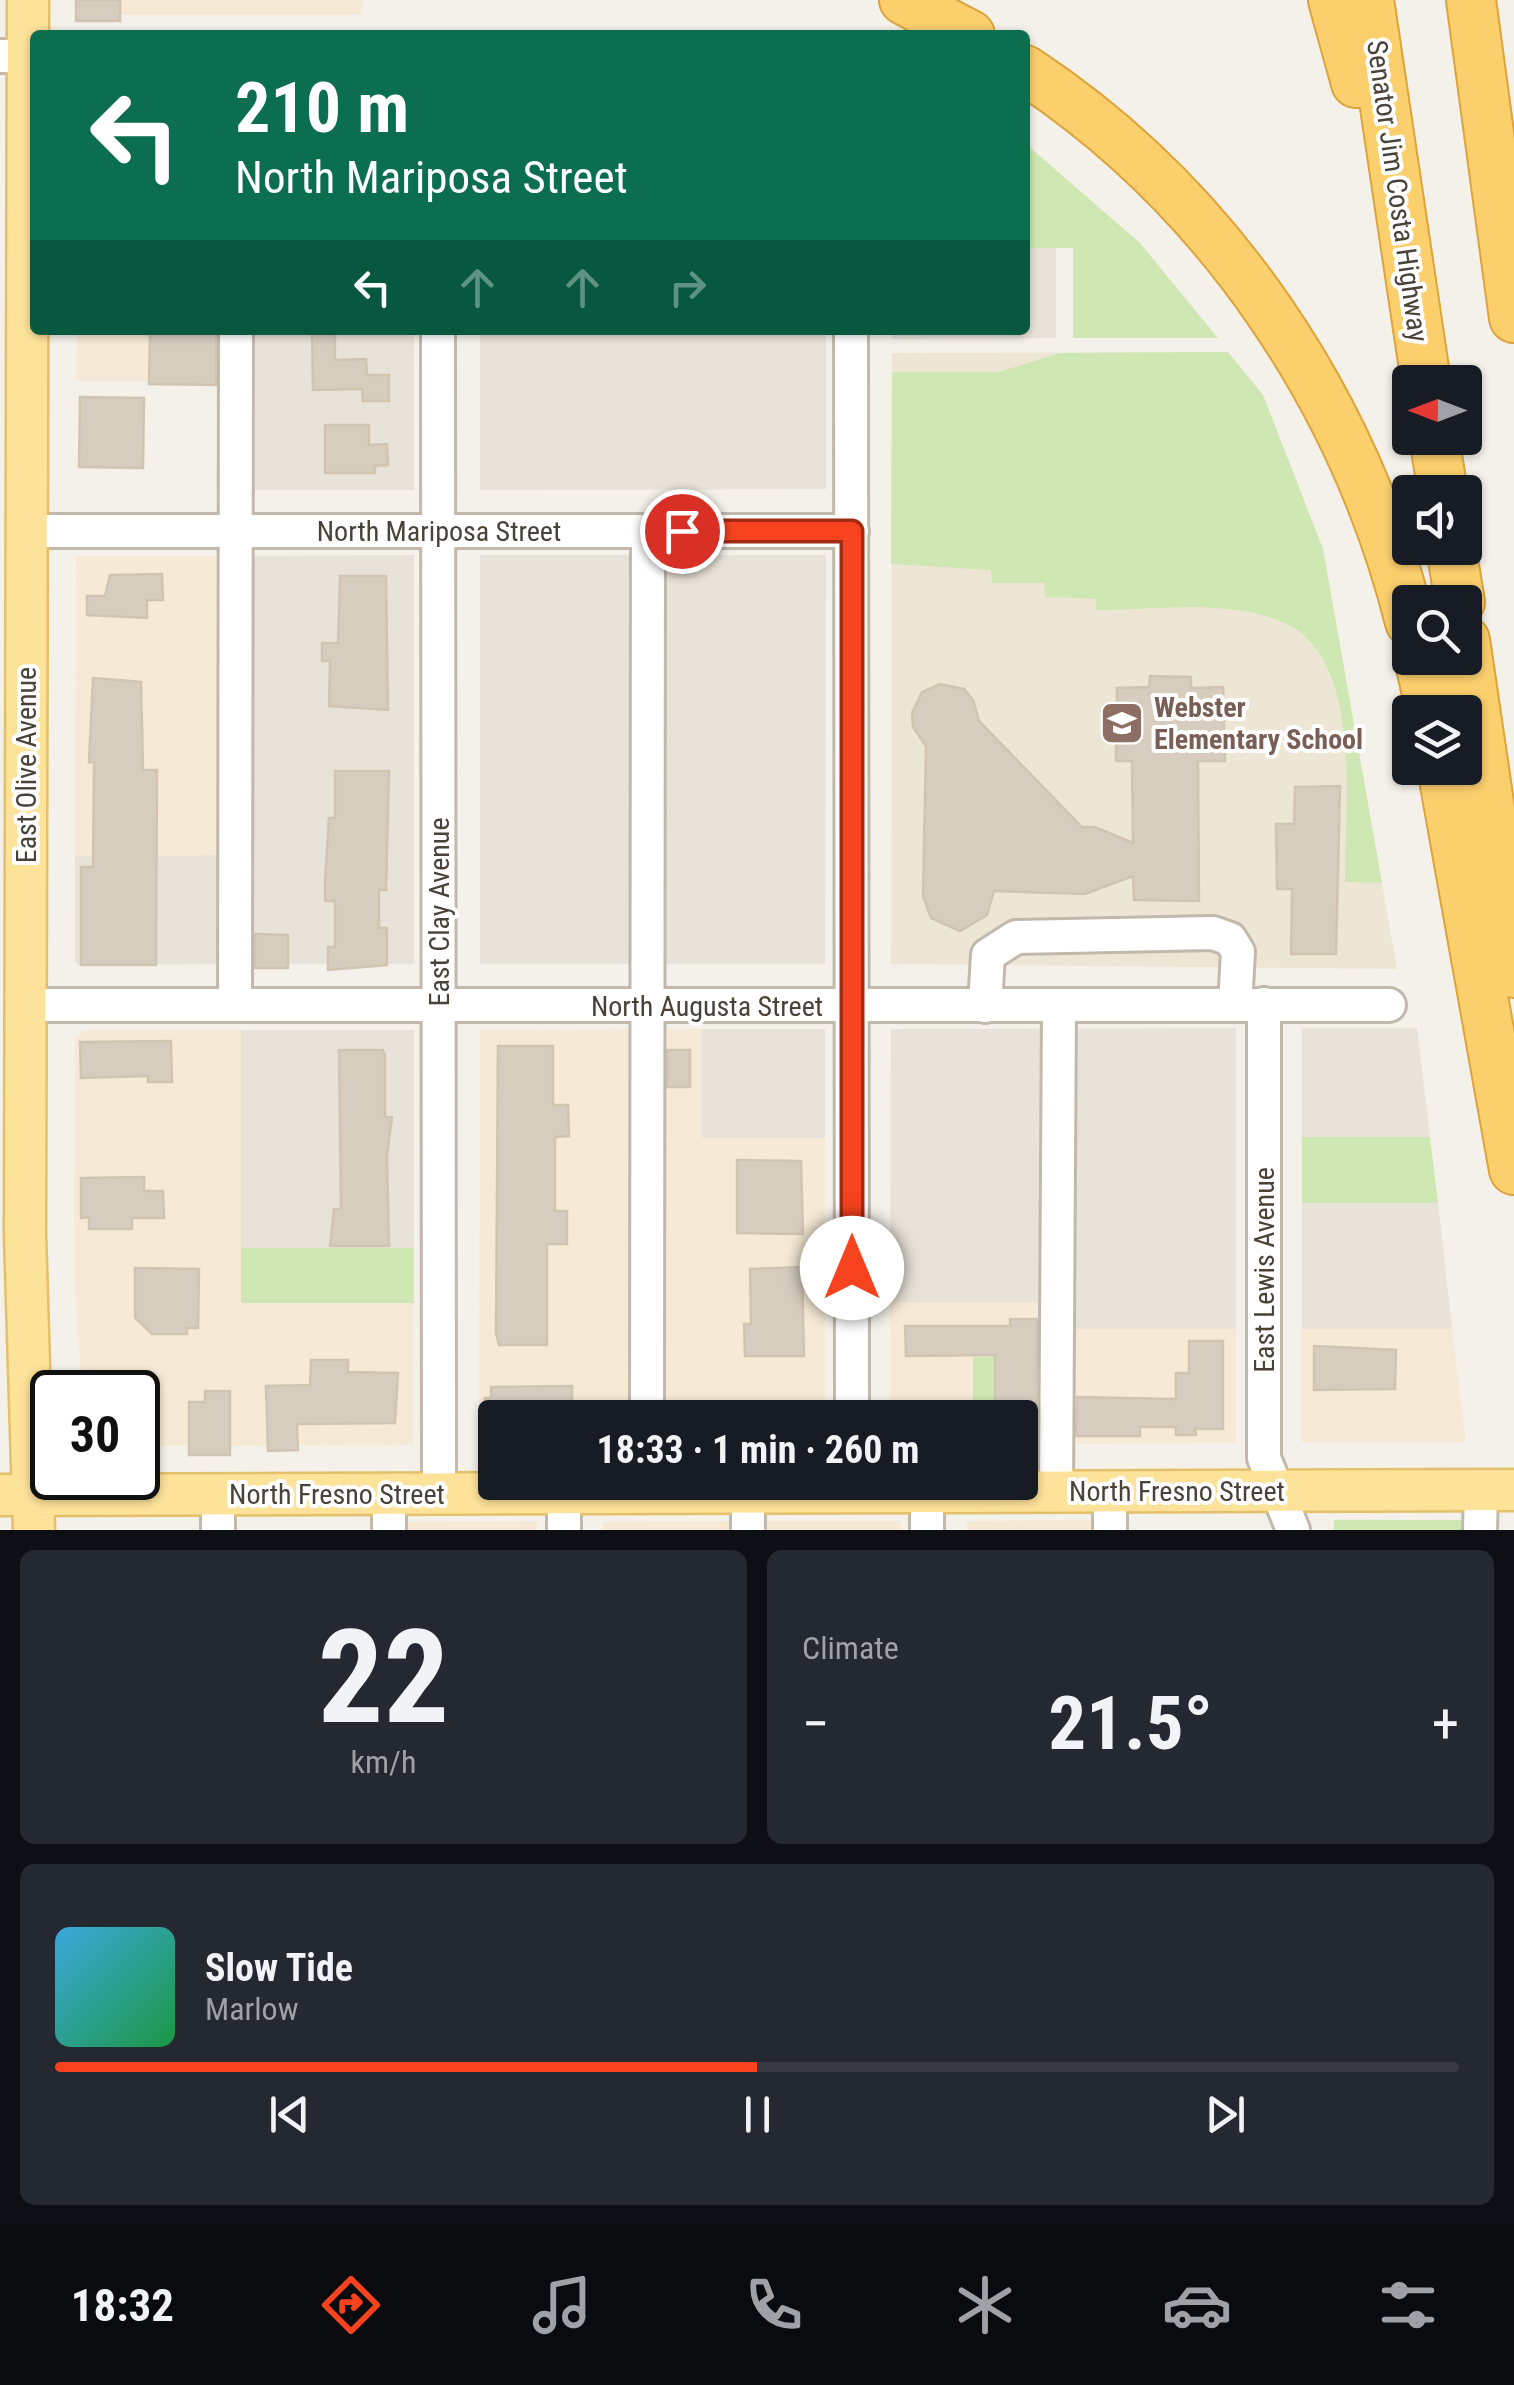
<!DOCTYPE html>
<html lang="en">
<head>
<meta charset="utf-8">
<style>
	:root { --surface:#171b24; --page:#242831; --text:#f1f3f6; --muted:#9ea1a6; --line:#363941; --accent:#f7421e }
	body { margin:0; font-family:"Roboto Condensed",sans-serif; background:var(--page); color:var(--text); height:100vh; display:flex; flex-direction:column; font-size:38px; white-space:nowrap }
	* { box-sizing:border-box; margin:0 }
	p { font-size:32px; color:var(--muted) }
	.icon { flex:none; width:55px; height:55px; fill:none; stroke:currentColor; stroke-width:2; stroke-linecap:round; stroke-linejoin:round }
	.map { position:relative; height:1530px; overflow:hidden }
	.sheet { display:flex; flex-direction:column; gap:20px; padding:20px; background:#0d0f14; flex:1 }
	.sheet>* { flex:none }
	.banner { position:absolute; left:30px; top:30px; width:1000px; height:305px; border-radius:10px; box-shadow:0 2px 8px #0004; background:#0b6e4f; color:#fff; overflow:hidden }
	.needle { width:65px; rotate:270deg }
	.buttons { position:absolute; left:1392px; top:365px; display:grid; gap:20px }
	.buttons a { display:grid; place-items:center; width:90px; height:90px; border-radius:10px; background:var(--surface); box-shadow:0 2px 8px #0004; font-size:50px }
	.speed { position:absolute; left:30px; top:1370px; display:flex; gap:20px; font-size:50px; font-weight:700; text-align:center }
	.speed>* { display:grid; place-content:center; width:130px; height:130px; border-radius:50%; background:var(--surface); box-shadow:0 2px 8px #0004; line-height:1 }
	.speed .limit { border:5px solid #111; border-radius:15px; background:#fff; color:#111 }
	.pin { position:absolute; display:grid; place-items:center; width:85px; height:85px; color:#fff; margin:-42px; border:5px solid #fff; border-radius:50%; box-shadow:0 2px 10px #0007 }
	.me { position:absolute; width:110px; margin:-55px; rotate:0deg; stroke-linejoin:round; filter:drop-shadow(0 0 8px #0008) }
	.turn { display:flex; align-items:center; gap:35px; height:210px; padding:0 40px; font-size:45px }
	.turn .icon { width:130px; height:130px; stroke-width:2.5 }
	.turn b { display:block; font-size:70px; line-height:85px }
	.lanes { display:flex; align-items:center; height:95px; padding:0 40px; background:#0003; justify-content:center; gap:50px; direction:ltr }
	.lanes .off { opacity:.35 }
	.big { font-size:75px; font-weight:700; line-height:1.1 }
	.sheet .tile { flex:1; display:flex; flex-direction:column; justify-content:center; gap:15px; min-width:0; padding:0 35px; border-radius:15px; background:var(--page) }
	.sheet .dial { align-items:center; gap:0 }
	.dial b { font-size:130px; line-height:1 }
	.song { display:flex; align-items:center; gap:30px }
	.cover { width:120px; height:120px; border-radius:15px; background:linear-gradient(135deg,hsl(200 70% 55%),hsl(140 70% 35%)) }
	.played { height:10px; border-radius:5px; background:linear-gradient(90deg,var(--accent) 50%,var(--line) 50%) }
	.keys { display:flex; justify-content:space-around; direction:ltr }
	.heat { display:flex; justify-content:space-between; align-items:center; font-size:55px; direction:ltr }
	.sheet .tiles { flex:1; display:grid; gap:20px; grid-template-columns:1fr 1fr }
	.tile:last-child { grid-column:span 2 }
	.trip { position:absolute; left:478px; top:1400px; width:560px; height:100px; border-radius:10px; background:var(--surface); box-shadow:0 2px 8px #0004; font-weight:700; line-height:100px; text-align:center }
	.menu { display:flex; height:160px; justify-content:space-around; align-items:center; background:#090b0e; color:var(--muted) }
	.menu .icon { width:70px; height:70px }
	.menu .selected { color:var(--accent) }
	.menu b { font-size:45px; color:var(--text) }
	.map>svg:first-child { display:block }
	.residential { fill:#e8e3d8 }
	.commercial { fill:#f6e9d5 }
	.education { fill:#ede6d4 }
	.green { fill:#cfe8b3 }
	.building { fill:#d6cdbf; stroke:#d1c5b2; stroke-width:2.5 }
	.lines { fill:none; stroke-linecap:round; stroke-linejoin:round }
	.minor-casing { stroke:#c0b9ac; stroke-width:38 }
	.major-casing { stroke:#e3c069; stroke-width:45 }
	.highway-casing { stroke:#dca43c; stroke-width:52 }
	.minor { stroke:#fff; stroke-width:32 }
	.major { stroke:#fde29a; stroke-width:40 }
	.highway { stroke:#fccf6d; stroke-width:48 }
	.route-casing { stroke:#a12b14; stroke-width:25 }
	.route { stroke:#f7421e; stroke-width:18 }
	.labels { text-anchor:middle; stroke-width:8; stroke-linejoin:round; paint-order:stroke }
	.street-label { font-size:28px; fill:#484238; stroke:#fff }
	.education-label { font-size:28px; font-weight:bold; fill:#785e54; stroke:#fff; text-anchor:start }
</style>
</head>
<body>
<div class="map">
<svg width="1514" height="1530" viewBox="0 0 1514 1530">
	<rect width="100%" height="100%" fill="#f4f1ea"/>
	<path class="residential" d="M1025,248H1056V338L892,339V330H1025Z
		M241,330H414V490H241Z
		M480,330H826V489L480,490Z
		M414,555V964H241V556Z
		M480,555H644V964H480Z
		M662,555H826L825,964H661Z
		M230,855V964L78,965L75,960V856Z
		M1236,1028V1329H1063V1302H890L891,1029Z
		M1302,1028H1417L1430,1137H1302Z
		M702,1029H825V1138H702Z
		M241,1030H414V1248H241Z
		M1302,1203H1438L1452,1329H1302Z"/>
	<path class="commercial" d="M77,0H362V15H83Z
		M77,330H241V381H76Z
		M76,556H241V855L75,856Z
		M702,1029V1138H825V1417L495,1418V1445H488L479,1437L480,1030Z
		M83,1030H241V1302L414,1303L413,1445L138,1446V1392H82L74,1276L75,1039Z
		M890,1302H1063L1064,1329H1236V1443L1020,1444V1418L999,1357H973V1417H890Z
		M1302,1329H1452L1466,1443H1302Z
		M1109,1520V1530H967V1521Z
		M538,1521V1530H400V1522Z
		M742,1521V1530H603V1522Z
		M759,1521H901V1530H759Z"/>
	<path class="education" d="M1228,352L1263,395L1323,549L1397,969L891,964L892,353Z"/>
	<path class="green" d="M1025,143L1140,243L1218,338H1073V248H1025Z
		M1228,352L1263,395L1323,549L1382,883L1345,882C1344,808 1366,655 1280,621C1226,599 1154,610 1096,610V599L1045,597L1044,583H992L991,570L891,564L892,372H999L1060,353Z
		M1302,1137H1430L1438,1203H1302Z
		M241,1248H414V1303H241Z
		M973,1357H1000V1417H973Z
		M1334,1520H1477V1530H1334Z"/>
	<path class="building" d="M76,0H120V21H76Z
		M150,330H216V385L149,384Z
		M312,330H335V360L366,359L367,375H389V401H363L362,389L313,390Z
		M80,397L144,398L143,468L79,467Z
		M325,425H369V445L387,444L388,465L375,466V473H325Z
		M162,574L163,600H147V618L87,615V596H105L110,575Z
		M340,576H386L388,710L329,706L330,661H322V643H338Z
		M1150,676L1191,677V688L1223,687L1225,761H1198L1199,901L1134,900L1133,876L1085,894L994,891L987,915L960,931L931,918L923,896L926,746L913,727L912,713L922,692L940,684L964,689L973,700L979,721L1082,827H1095L1133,843L1132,761H1116L1117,688L1149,687Z
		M93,678L141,682L143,770H157L156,965H81V867H93L94,762H89Z
		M335,771H389L386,890H379V928H387V965L328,970V947H335V901H325V881L329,818H335Z
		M1340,786L1336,954H1291L1292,889H1277L1276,824H1294L1295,787Z
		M255,934L288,935V968H255Z
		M171,1041L172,1082H148V1076L81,1078L80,1042Z
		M498,1046H553V1105H568L569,1136L555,1137V1211H567V1244H547V1345H499L496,1333Z
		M339,1050H383L385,1056V1117H392L387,1156L389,1246H330L334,1209H341Z
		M667,1050H690V1087H667Z
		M737,1160L801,1161L803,1234L737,1233Z
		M144,1177V1191H163L164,1218H132V1229H89V1217L81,1218V1178Z
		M802,1267L804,1356H745L744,1324H751L750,1269Z
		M135,1268L199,1269L198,1328H187V1334H152L135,1318Z
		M1010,1319H1037L1036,1451L1020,1452V1418H995V1355L906,1356L905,1326H1010Z
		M1189,1341H1223V1429H1195L1196,1435H1176V1427H1140V1436H1076L1077,1397L1176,1399V1373H1189Z
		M1314,1346L1396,1350L1395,1389L1314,1390Z
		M311,1360H348V1372L398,1373L395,1423L297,1424L298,1450L268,1451L266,1386L310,1385Z
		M572,1386V1418H485V1398H491V1387Z
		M205,1391H230V1455H189V1402H205Z"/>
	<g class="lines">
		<g class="minor-casing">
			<path id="minor" d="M0,56H35
				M438,330L439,1493
				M851,330L852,1418
				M26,531H852
				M1264,1004V1458L1293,1530
				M25,1005H1389
				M235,1005L236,330
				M985,1006L988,955L1016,937L1213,933L1230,939L1238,952L1235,1005
				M647,1418L648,531
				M1056,1491L1059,1007
				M1110,1491V1530
				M748,1492V1530
				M564,1493V1530
				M389,1494V1530
				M218,1530V1494
				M927,1530V1492
				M1480,1530L1481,1490"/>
		</g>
		<g class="major-casing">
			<path id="major" d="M28,0L25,1235L34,1530
				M0,1495L1514,1490"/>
		</g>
		<g class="highway-casing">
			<path id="highway" d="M904,0L970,35
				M1333,0L1356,83
				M1369,0L1426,382
				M1471,0L1514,318
				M1025,70C1218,197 1354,400 1410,622
				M1434,438L1443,492
				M1451,548L1460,602
				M1465,640L1514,973
				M1419,658L1431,712
				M1442,768L1514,1170"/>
		</g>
		<use href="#minor" class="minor"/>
		<use href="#major" class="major"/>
		<use href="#highway" class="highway"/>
	</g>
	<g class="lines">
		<g class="route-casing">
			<path id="route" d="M682,531H852V1268"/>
		</g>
		<use href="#route" class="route"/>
	</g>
	<defs>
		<g id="school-square" transform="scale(2.25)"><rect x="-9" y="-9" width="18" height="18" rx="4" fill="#8d6e63" stroke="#fff"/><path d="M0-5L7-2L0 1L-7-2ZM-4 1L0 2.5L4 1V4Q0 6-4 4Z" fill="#fff"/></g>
	</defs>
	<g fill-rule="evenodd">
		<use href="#school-square" x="1122" y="723"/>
	</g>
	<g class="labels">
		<g class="street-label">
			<text transform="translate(1398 191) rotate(82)" y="10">Senator Jim Costa Highway</text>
			<text x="439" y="541">North Mariposa Street</text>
			<text transform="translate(26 765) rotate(-90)" y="10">East Olive Avenue</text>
			<text transform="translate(439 912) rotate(-90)" y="10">East Clay Avenue</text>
			<text x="707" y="1016">North Augusta Street</text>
			<text transform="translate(1264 1270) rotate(-90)" y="10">East Lewis Avenue</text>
			<text x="1177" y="1501">North Fresno Street</text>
			<text x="337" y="1504">North Fresno Street</text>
		</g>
		<g class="education-label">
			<text x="1154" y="717">Webster<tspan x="1154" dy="32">Elementary School</tspan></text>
		</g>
	</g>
</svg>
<div class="buttons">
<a><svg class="needle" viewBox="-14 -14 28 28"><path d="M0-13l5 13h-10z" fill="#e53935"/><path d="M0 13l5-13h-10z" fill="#9ea1a6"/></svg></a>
<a><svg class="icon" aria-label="sound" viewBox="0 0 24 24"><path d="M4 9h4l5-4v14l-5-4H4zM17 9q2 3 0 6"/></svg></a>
<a><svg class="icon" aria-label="search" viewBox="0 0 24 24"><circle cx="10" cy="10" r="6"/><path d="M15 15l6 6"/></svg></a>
<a><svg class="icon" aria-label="layers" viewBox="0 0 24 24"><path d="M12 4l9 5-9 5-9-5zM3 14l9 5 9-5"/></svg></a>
</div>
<div class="speed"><div class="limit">30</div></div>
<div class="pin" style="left:682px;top:531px;background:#d93025"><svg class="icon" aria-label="arrive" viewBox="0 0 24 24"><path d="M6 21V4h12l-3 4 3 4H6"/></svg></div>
<svg class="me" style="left:852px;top:1268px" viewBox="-20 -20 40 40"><circle r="19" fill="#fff"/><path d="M0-13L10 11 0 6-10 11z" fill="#f7421e"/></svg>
<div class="trip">18:33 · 1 min · 260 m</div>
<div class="banner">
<div class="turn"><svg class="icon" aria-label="left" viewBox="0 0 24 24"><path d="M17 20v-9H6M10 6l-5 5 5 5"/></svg><div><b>210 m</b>North Mariposa Street</div></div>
<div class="lanes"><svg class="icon" aria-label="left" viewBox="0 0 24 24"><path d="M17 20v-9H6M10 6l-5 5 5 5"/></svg><svg class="icon off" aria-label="ahead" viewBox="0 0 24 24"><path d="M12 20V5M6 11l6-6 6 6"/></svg><svg class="icon off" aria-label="ahead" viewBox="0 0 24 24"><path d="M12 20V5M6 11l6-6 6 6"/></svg><svg class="icon off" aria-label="right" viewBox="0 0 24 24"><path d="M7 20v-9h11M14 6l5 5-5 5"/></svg></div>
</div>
</div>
<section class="sheet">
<div class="tiles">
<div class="tile dial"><b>22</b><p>km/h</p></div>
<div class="tile"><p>Climate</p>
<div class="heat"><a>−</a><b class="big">21.5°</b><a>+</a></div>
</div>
<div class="tile">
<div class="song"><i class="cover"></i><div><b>Slow Tide</b><p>Marlow</p></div></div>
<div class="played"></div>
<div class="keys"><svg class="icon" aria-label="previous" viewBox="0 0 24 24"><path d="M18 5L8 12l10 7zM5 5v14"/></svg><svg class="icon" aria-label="pause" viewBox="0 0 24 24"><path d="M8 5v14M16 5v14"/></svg><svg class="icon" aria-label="next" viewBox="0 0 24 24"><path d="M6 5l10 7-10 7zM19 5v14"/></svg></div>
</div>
</div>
</section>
<nav class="menu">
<b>18:32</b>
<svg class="icon selected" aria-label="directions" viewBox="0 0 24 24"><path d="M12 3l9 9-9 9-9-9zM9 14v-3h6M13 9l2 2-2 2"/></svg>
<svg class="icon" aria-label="music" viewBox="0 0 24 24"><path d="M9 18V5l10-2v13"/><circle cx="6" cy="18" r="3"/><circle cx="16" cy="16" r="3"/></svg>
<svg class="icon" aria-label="phone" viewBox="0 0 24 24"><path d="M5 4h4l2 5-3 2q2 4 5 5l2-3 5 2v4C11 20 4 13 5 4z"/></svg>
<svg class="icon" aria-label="climate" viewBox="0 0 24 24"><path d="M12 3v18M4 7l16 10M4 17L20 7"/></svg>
<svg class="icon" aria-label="car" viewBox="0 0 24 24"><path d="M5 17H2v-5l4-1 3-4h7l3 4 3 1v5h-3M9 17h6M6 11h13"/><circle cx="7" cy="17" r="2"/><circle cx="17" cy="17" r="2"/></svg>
<svg class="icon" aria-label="filters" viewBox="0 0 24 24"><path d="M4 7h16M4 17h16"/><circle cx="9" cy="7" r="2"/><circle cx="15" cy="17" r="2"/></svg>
</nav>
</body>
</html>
